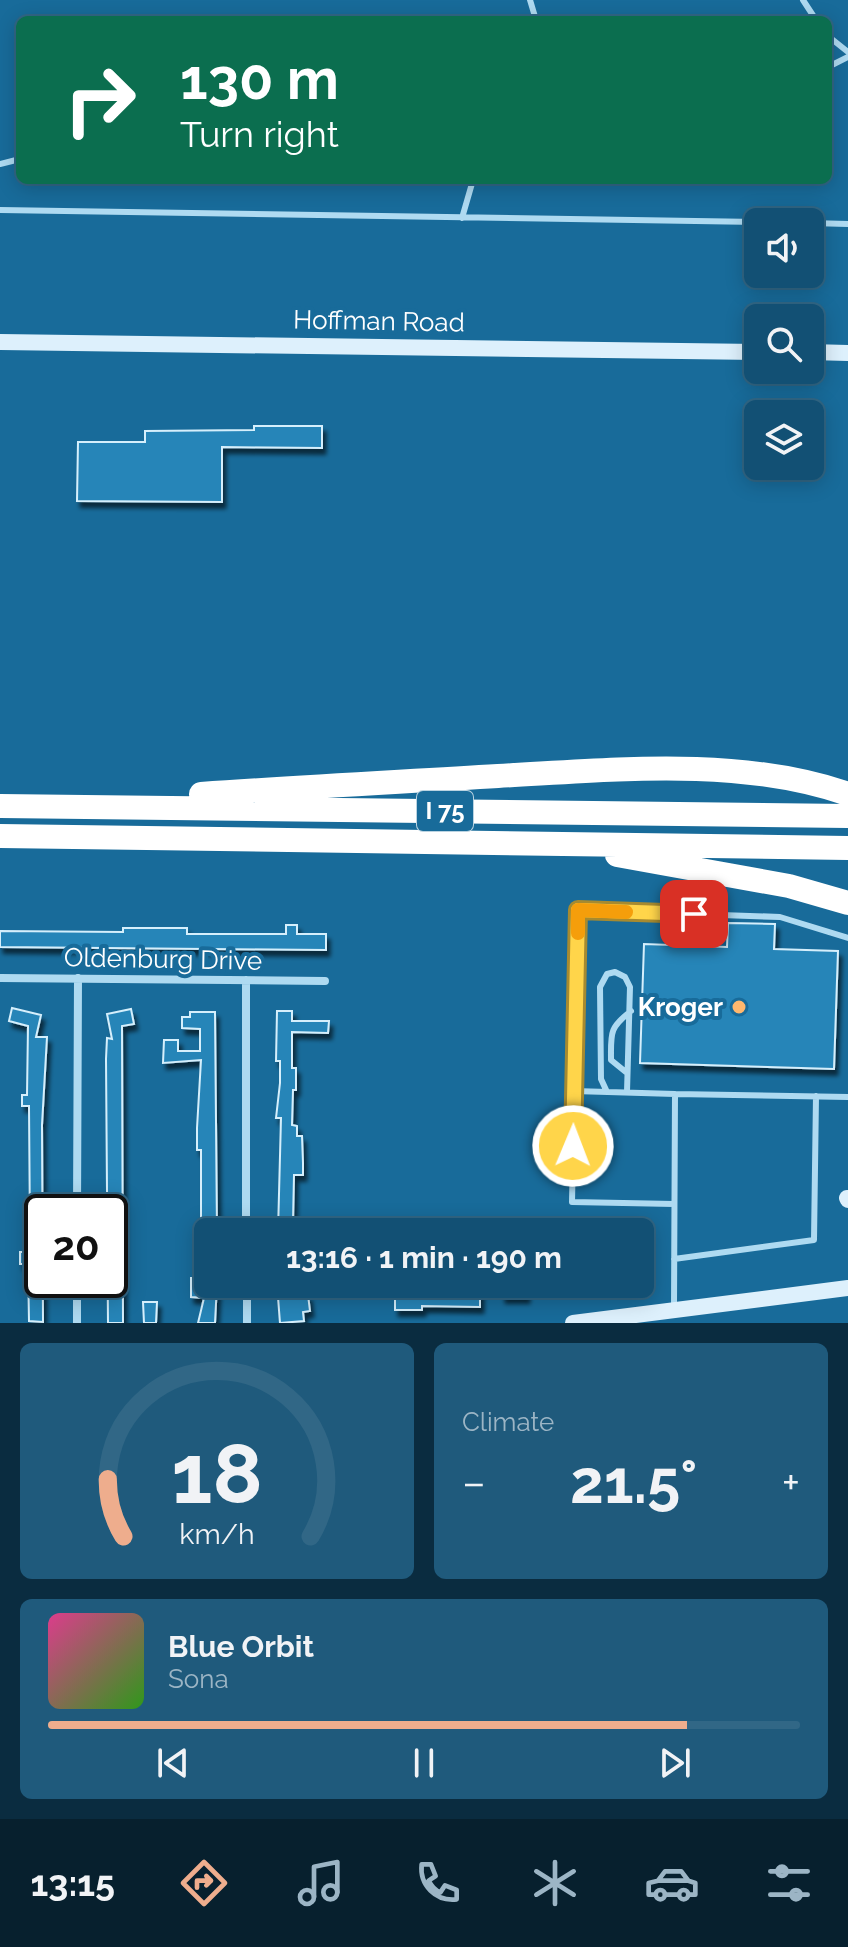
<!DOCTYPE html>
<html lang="en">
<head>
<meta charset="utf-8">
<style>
	:root { --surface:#125074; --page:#1f5a7c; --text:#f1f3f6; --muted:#9cb5c5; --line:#316786; --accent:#eead8d }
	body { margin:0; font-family:Raleway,sans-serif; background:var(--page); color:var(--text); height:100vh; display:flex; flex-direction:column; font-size:30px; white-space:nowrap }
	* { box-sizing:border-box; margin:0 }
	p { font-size:26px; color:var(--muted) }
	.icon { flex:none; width:44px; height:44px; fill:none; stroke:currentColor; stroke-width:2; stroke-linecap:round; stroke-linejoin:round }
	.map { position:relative; height:1323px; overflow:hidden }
	.panel { display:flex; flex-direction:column; gap:20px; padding:20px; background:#0a2c40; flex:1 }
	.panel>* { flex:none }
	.top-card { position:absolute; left:16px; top:16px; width:816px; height:168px; border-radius:12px; box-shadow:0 4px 20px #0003,0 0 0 2px var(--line); background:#0b6e4f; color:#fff; overflow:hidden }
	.buttons { position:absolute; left:744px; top:208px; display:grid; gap:16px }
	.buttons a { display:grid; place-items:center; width:80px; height:80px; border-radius:12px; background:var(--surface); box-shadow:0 4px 20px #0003,0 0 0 2px var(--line); font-size:40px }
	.speed { position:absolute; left:24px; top:1194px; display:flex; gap:16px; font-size:40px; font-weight:700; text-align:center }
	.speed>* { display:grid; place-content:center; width:104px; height:104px; border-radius:50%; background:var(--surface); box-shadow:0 4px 20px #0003,0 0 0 2px var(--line); line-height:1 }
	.speed .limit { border:4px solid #111; border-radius:12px; background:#fff; color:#111 }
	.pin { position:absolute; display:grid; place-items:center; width:68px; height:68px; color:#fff; margin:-34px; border-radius:16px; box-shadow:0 4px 12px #0006 }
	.me { position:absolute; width:88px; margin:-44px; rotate:1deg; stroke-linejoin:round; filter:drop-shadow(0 0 6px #0008) }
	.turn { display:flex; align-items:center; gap:28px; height:168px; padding:0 32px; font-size:36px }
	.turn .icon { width:104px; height:104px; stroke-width:2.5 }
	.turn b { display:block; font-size:56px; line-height:68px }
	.big { font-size:60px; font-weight:700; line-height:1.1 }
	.panel .card { flex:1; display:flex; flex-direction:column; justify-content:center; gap:12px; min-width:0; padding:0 28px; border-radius:12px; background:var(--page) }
	.panel .dial { align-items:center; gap:0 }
	.dial svg { height:208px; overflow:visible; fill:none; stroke:var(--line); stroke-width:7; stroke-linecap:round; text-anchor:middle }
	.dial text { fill:var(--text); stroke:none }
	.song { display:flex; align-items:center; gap:24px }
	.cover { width:96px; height:96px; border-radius:12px; background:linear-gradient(135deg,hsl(330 70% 55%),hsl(110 70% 35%)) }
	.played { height:8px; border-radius:4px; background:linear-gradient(90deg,var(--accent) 85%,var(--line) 85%) }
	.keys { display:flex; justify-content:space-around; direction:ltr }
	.heat { display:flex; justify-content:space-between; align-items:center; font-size:44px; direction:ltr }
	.panel .tiles { flex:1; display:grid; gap:20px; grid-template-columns:1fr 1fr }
	.card:last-child { grid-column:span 2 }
	.trip { position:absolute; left:194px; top:1218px; width:460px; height:80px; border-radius:12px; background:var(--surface); box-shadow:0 4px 20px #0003,0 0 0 2px var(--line); font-weight:700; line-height:80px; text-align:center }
	.tab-bar { display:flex; height:128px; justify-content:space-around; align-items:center; background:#07202e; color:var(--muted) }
	.tab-bar .icon { width:56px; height:56px }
	.tab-bar .on { color:var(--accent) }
	.tab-bar b { font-size:36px; color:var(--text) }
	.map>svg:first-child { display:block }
	.building { fill:#2785b8; stroke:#d5effc; stroke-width:2; filter:url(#shadow) }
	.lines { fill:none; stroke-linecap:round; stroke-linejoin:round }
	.lane { stroke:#aedaf1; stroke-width:6 }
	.street { stroke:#aedaf1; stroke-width:8 }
	.secondary { stroke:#ddf0fc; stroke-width:16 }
	.highway { stroke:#fff; stroke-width:24 }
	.route-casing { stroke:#a68a30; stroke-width:20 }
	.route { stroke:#ffd54a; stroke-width:14 }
	.slow { stroke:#f59e0b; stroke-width:14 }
	.poi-dot { fill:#ffb86e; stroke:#186b9a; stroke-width:3 }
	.labels { text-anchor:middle; stroke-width:8; stroke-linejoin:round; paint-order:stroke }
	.shield { fill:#186b9a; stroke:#bad3e1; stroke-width:2 }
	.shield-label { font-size:24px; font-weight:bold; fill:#fff }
	.street-label { font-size:26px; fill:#fff; stroke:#186b9a }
	.poi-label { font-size:26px; font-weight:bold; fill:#fff; stroke:#186b9a; text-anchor:end }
</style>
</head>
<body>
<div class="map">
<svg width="848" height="1323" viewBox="0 0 848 1323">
	<defs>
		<filter id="shadow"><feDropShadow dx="3.5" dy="6" stdDeviation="2" flood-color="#0009"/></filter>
	</defs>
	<rect width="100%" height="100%" fill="#186b9a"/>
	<path class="building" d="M254,426H322V448L222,447V502L77,501L78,442H145V431L254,430Z
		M728,923L775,924L774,949L838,951L834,1069L640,1063L644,944L727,947Z
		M286,925H297V934H326V950L0,947V931L123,932V928H187V934H286Z
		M12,1008L41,1015L36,1037H47L42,1125L43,1322L29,1321L28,1264H20V1252H29L30,1233L29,1106H22V1095H27L28,1026L9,1021Z
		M131,1009L134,1024L122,1026L123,1323H108L106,1059L107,1038L112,1039L107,1014Z
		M277,1011H292V1021H329L328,1033L292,1032V1068H296V1090H293L292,1125L297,1126V1136H302L303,1163V1175H294L293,1222H300V1232H278L281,1118H276L280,1083V1061H276Z
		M190,1012H215L217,1232H201V1150H197V1128L201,1060L163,1063L164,1040H178V1051H200V1029L182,1028V1017H190Z
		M191,1278H208V1284H217L215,1323H198L204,1298L191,1297Z
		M277,1284H293V1297L308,1295L310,1311L303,1312L304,1321L280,1323Z
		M444,1284H463V1290H480V1307L422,1306V1310H395V1294L431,1293V1289H444Z
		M502,1284H526V1297H502Z
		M143,1302H157L156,1323H144Z"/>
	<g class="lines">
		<path class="lane" d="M530,0L536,20
			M803,0L816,20
			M828,36L848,52
			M828,67L848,57
			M0,164L20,159
			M0,210L758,222
			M462,218L473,180
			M810,223L848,224
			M627,1073L611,1060C611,1033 609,1028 631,1011
			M574,1091L675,1094
			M607,1092L601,1079L600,987L607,974L615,972L625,977L630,987L627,1092
			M674,1204L572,1202L578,910L780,917L848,938
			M674,1259L814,1240L816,1096
			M674,1307L675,1094L848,1097"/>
		<path class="street" d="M0,978L325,981
			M246,980V1232
			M77,1212L78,978
			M247,1284V1323
			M77,1323V1280"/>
		<path class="secondary" d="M0,342L758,352
			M810,352L848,353
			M847,1198L848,1200
			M573,1323L848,1288"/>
		<path class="highway" d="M201,794C300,787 399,782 498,776C611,770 739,756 848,794
			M0,806L848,816
			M0,836L848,848
			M617,855L789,886L848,903"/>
	</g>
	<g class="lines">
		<g class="route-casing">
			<path id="route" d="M573,1146L578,910L694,914"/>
		</g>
		<use href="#route" class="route"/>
		<path class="slow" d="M578,933V910L626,912"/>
	</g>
	<circle class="poi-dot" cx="739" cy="1007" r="8"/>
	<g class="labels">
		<rect class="shield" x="417" y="791" width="56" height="40" rx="6"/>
		<g class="shield-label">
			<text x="445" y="819">I 75</text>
		</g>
		<g class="street-label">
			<text transform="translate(379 321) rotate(1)" y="9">Hoffman Road</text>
			<text transform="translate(163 959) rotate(1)" y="9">Oldenburg Drive</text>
		</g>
		<g class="poi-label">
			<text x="723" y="1016">Kroger</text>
		</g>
	</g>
</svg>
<div class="buttons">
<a><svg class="icon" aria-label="sound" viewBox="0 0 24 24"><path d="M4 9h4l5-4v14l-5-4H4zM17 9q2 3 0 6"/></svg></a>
<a><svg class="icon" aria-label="search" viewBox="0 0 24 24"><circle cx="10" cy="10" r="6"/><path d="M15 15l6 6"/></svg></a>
<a><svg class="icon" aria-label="layers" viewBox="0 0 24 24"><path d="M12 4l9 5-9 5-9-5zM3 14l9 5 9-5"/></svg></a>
</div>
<div class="speed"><div class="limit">20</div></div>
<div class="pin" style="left:694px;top:914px;background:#d93025"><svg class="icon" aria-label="arrive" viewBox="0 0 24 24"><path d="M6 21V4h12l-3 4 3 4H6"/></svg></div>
<svg class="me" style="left:573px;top:1146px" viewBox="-20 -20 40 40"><circle r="17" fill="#ffd54a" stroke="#fff" stroke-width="3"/><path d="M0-11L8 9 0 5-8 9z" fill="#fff"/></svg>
<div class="trip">13:16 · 1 min · 190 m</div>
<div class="top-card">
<div class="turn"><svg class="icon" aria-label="right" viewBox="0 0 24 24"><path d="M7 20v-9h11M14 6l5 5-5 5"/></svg><div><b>130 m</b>Turn right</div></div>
</div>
</div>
<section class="panel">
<div class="tiles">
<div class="card dial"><svg viewBox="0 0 100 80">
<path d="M14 69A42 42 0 1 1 86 69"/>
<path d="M14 69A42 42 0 0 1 8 47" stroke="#eead8d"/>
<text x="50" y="56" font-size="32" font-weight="700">18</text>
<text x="50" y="72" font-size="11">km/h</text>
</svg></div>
<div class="card"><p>Climate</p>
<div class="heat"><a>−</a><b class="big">21.5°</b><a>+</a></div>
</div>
<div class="card">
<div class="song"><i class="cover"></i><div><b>Blue Orbit</b><p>Sona</p></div></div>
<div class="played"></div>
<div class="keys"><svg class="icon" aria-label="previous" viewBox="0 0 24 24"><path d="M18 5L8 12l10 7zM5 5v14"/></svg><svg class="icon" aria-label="pause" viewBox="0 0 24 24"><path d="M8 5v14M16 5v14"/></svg><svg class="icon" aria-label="next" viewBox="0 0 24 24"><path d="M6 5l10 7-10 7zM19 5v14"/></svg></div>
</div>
</div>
</section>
<nav class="tab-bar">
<b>13:15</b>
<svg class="icon on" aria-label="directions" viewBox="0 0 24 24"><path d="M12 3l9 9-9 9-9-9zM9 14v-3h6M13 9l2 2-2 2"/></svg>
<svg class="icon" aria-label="music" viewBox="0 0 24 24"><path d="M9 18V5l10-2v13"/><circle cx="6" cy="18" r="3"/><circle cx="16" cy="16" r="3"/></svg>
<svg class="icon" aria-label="phone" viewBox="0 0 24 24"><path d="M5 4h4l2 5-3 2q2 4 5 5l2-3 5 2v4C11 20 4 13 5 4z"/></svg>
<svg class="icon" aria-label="climate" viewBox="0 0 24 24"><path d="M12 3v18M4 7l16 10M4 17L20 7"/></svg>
<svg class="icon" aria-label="car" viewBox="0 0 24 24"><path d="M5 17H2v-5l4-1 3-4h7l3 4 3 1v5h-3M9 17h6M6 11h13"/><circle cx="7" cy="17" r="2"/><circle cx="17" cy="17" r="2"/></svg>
<svg class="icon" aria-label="filters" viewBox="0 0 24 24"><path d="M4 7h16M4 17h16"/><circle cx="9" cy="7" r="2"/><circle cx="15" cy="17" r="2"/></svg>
</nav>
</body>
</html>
